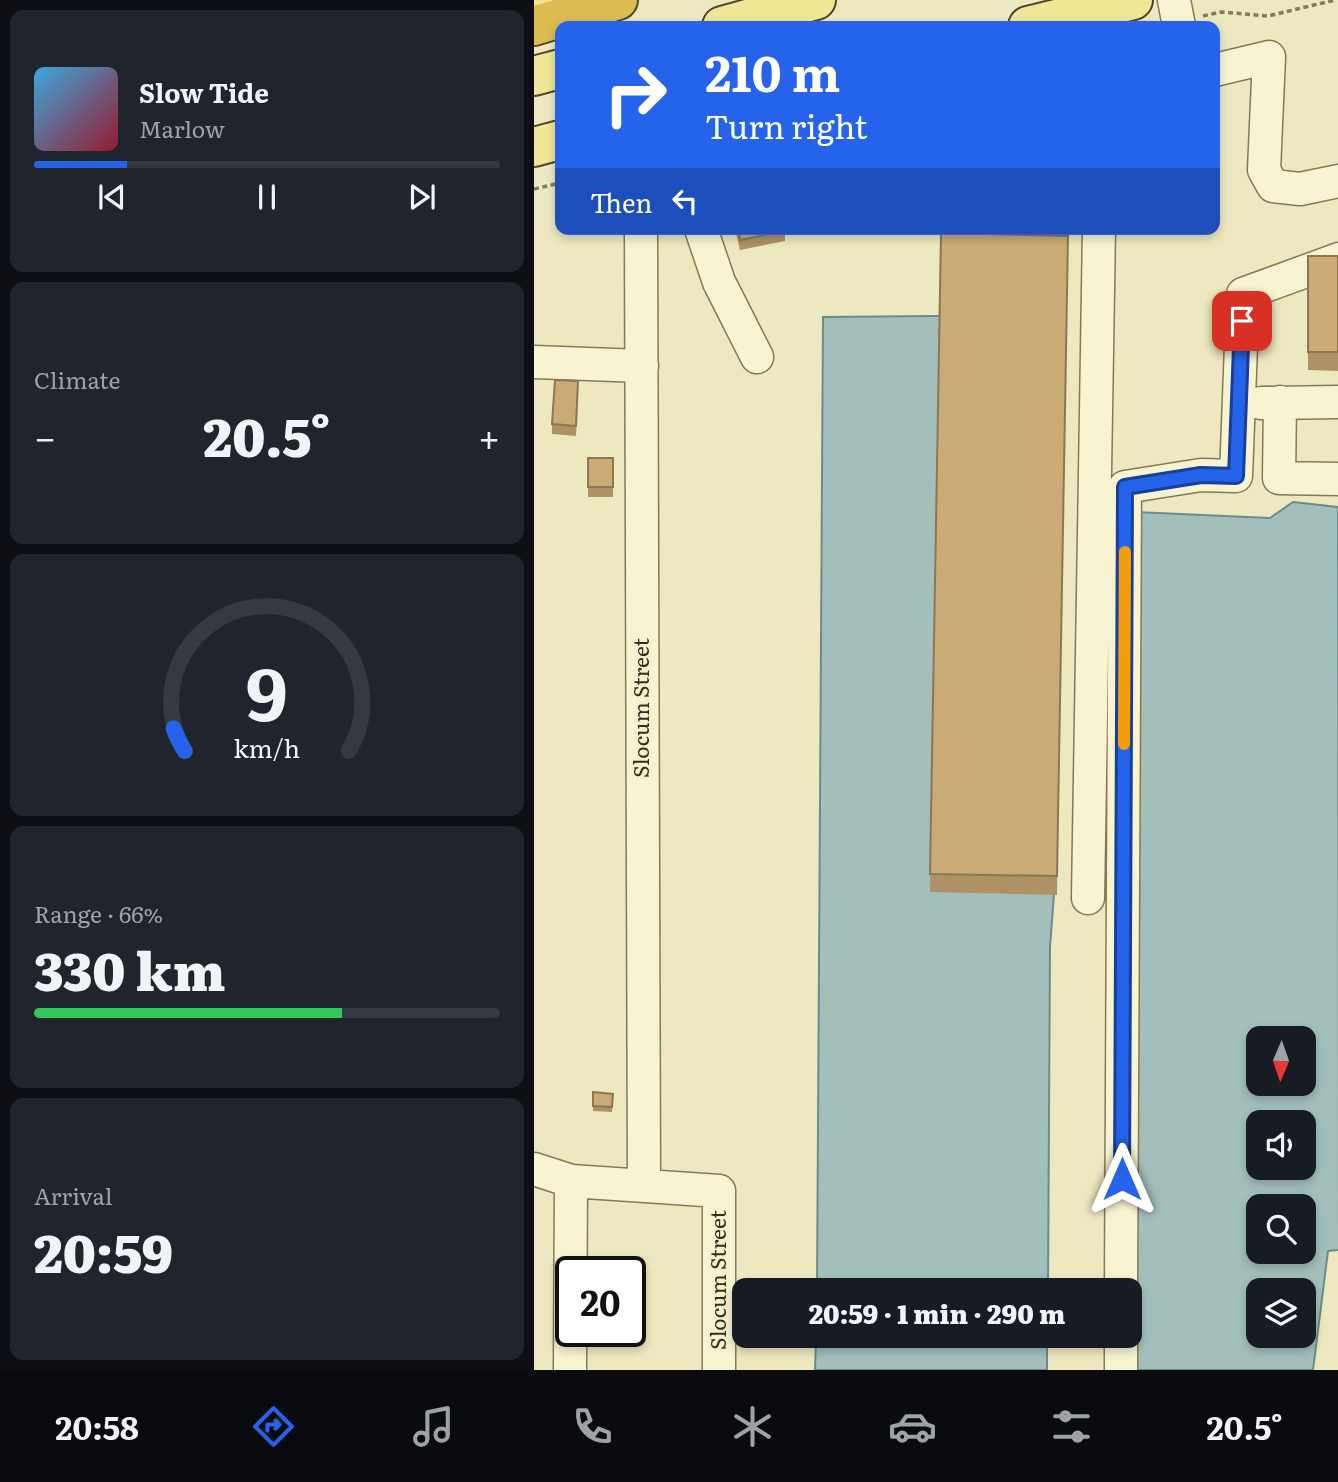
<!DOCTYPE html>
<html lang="en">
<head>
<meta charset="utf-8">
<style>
	:root { --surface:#171b24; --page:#20242c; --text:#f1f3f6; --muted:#9ea1a6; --line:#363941; --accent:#2563eb }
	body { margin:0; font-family:Literata,serif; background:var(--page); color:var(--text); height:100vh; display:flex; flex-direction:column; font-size:26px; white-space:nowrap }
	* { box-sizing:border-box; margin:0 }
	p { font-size:23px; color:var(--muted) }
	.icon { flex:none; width:38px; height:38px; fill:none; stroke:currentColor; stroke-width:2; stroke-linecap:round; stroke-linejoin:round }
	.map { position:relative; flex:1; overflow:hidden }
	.panel { display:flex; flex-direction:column; gap:10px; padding:10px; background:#0d0f14; width:534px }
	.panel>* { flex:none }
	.banner { position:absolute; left:21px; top:21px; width:665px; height:214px; border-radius:14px; box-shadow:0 4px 10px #0003; background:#2563eb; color:#fff; overflow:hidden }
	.needle { width:46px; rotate:182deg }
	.controls { position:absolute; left:712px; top:1026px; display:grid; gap:14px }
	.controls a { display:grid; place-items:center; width:70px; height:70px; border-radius:14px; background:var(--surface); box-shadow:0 4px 10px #0003; font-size:35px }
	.speed { position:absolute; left:21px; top:1256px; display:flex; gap:14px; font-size:35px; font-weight:700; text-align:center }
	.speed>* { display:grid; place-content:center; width:91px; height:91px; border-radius:50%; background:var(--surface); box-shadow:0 4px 10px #0003; line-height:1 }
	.speed .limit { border:4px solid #111; border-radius:10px; background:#fff; color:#111 }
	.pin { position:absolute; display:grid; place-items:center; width:60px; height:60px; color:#fff; margin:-30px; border-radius:14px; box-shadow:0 4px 10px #0006 }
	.me { position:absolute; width:77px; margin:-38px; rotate:0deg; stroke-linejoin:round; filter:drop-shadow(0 0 5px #0008) }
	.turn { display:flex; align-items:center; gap:24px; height:147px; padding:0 35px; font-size:32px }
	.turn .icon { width:91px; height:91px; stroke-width:2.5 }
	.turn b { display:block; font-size:49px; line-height:60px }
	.then { display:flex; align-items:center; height:66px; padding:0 35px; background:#0003; gap:14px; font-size:26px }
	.big { font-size:52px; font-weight:800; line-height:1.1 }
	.panel .card { flex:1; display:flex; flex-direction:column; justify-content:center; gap:10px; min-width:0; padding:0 24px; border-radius:14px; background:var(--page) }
	.panel .dial { align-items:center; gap:0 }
	.dial svg { height:182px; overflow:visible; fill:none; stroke:var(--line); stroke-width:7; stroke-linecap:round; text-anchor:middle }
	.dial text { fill:var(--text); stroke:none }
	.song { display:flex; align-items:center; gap:21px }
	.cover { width:84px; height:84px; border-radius:10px; background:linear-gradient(135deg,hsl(200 70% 55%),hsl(350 70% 35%)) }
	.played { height:7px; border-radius:4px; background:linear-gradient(90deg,var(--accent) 20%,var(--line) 20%) }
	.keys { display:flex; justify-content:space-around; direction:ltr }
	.heat { display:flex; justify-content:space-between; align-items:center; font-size:38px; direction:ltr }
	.charge { height:10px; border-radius:5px; background:linear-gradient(90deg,#34c759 66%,var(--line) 0) }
	.trip { position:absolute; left:198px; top:1278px; width:410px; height:70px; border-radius:14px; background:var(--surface); box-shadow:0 4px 10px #0003; font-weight:800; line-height:70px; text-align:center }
	.menu { display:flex; height:112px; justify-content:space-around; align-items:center; background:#090b0e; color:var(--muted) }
	.menu .icon { width:49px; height:49px }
	.menu .current { color:var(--accent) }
	.menu b { font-size:32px; color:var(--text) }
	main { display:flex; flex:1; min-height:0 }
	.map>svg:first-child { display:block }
	.water { fill:#a2bfbc; stroke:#6a8c8a; stroke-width:2; fill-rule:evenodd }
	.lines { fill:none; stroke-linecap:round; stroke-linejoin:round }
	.minor-casing { stroke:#857958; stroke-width:35 }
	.major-casing { stroke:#52462c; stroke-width:42 }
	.highway-casing { stroke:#52462c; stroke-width:42 }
	.path { stroke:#857958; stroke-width:3.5; stroke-dasharray:5 3.5; stroke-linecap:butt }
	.minor { stroke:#f8f4d2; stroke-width:32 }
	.major { stroke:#f0e696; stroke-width:38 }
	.highway { stroke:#dcbb50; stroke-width:38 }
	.wall { fill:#ae9265 }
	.building { fill:#caaa75; stroke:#8d7752; stroke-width:2 }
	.route-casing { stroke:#184099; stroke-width:18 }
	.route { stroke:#2563eb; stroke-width:12 }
	.slow { stroke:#f59e0b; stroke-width:12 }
	.labels { text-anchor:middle; stroke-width:7; stroke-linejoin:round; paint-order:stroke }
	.street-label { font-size:21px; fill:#352d1c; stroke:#f4f1ce }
</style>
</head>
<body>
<main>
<section class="panel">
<div class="card">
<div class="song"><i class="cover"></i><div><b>Slow Tide</b><p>Marlow</p></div></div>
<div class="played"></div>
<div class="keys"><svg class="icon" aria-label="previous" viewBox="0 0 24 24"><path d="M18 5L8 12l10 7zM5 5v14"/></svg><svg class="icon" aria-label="pause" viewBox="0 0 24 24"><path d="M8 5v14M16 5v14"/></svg><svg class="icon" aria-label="next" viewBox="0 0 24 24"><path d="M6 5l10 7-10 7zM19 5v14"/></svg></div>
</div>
<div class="card"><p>Climate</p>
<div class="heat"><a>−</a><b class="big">20.5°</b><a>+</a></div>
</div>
<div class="card dial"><svg viewBox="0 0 100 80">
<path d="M14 69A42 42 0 1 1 86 69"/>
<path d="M14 69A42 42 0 0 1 9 59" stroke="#2563eb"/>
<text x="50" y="56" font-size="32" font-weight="700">9</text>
<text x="50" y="72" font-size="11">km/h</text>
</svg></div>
<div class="card"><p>Range · 66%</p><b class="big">330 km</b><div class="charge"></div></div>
<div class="card"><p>Arrival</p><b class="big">20:59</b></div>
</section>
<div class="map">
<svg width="805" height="1370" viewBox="0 0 805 1370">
	<rect width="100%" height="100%" fill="#ede8bf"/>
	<path class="water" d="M526,315L520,894L516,947L514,1290H283L289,317Z
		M759,502L804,507L805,1250L794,1251L779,1370H593L602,512L736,518ZM724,1038H770V1083H724ZM724,1122H770V1167H724ZM724,1206H770V1251H724ZM724,1290H770V1335H724Z
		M282,1335H513V1370H281Z"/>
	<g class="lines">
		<g class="minor-casing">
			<path id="minor" d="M640,0L645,26
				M681,70L735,57L730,170L739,186L766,189L805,181
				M107,229L110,1186
				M167,229L185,282L223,357
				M0,362L108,366
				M746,402L745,478L805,479
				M727,403L805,402
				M554,898L565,229
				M0,1169L37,1181L185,1191V1370
				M587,1290L591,487L667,475L702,476L709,294L805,259
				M36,1370L37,1181
				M587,1370V1335"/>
		</g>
		<g class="major-casing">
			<path id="major" d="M0,5L26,0
				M188,26L282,0
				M494,26L599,0
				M0,76L26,69
				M0,147L26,140"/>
		</g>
		<g class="highway-casing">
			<path id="highway" d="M0,26L84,0"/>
		</g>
		<path class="path" d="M669,16L687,12L734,16L801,0
			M0,189L26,183"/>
		<use href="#minor" class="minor"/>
		<use href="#major" class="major"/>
		<use href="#highway" class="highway"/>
	</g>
	<path class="wall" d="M201,229H251V241L206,250Z
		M407,233L534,236L523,895L396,892Z
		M774,256H804V371L774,370Z
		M44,391L42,436L18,434V424Z
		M54,458H79V497H54Z
		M59,1092L79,1094L78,1112L59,1111Z"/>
	<path class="building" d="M204,229H251V231L206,240Z
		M407,233L534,236L523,876L396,874Z
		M774,256H804V352H774Z
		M21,380L44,381L42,426L18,424Z
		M54,458H79V487H54Z
		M59,1092L79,1094L78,1107L59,1106Z"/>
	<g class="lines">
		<g class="route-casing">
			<path id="route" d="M588,1179L591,487L667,475L702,476L708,321"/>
		</g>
		<use href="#route" class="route"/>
		<path class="slow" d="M590,744L591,552"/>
	</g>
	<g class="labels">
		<g class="street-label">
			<text transform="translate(108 708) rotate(-90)" y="7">Slocum Street</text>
			<text transform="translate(185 1280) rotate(-90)" y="7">Slocum Street</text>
		</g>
	</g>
</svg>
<div class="controls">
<a><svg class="needle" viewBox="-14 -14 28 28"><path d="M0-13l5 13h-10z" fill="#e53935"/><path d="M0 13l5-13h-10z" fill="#9ea1a6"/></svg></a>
<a><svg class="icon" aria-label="sound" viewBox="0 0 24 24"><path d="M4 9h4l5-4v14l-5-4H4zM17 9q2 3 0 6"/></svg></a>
<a><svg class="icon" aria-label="search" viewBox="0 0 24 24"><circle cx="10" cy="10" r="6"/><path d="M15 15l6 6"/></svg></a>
<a><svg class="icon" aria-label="layers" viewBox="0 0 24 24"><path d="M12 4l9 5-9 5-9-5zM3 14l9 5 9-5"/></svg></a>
</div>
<div class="speed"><div class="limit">20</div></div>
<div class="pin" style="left:708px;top:321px;background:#d93025"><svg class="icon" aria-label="arrive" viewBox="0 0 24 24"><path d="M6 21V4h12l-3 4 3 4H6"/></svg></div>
<svg class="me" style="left:588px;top:1179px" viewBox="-20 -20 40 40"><path d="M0-17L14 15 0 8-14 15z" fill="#2563eb" stroke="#fff" stroke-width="4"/></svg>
<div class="trip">20:59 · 1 min · 290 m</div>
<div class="banner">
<div class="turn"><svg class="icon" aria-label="right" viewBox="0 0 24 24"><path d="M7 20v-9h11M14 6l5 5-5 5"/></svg><div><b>210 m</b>Turn right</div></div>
<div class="then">Then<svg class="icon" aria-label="left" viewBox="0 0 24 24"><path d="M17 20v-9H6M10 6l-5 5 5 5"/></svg></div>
</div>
</div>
</main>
<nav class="menu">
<b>20:58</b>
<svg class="icon current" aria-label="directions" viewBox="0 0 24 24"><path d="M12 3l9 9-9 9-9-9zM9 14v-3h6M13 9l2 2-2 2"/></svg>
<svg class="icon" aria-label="music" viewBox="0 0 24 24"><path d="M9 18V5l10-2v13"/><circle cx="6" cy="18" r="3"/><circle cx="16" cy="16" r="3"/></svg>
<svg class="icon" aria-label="phone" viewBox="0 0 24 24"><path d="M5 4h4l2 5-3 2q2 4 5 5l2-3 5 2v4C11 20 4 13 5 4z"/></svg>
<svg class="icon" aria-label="climate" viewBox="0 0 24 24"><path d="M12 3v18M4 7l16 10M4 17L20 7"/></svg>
<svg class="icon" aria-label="car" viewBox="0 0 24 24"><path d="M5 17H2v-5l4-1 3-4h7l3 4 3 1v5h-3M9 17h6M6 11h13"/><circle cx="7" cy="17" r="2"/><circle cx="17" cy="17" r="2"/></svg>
<svg class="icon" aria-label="filters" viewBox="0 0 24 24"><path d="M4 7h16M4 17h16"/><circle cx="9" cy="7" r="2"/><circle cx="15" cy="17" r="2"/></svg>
<b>20.5°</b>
</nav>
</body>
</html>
